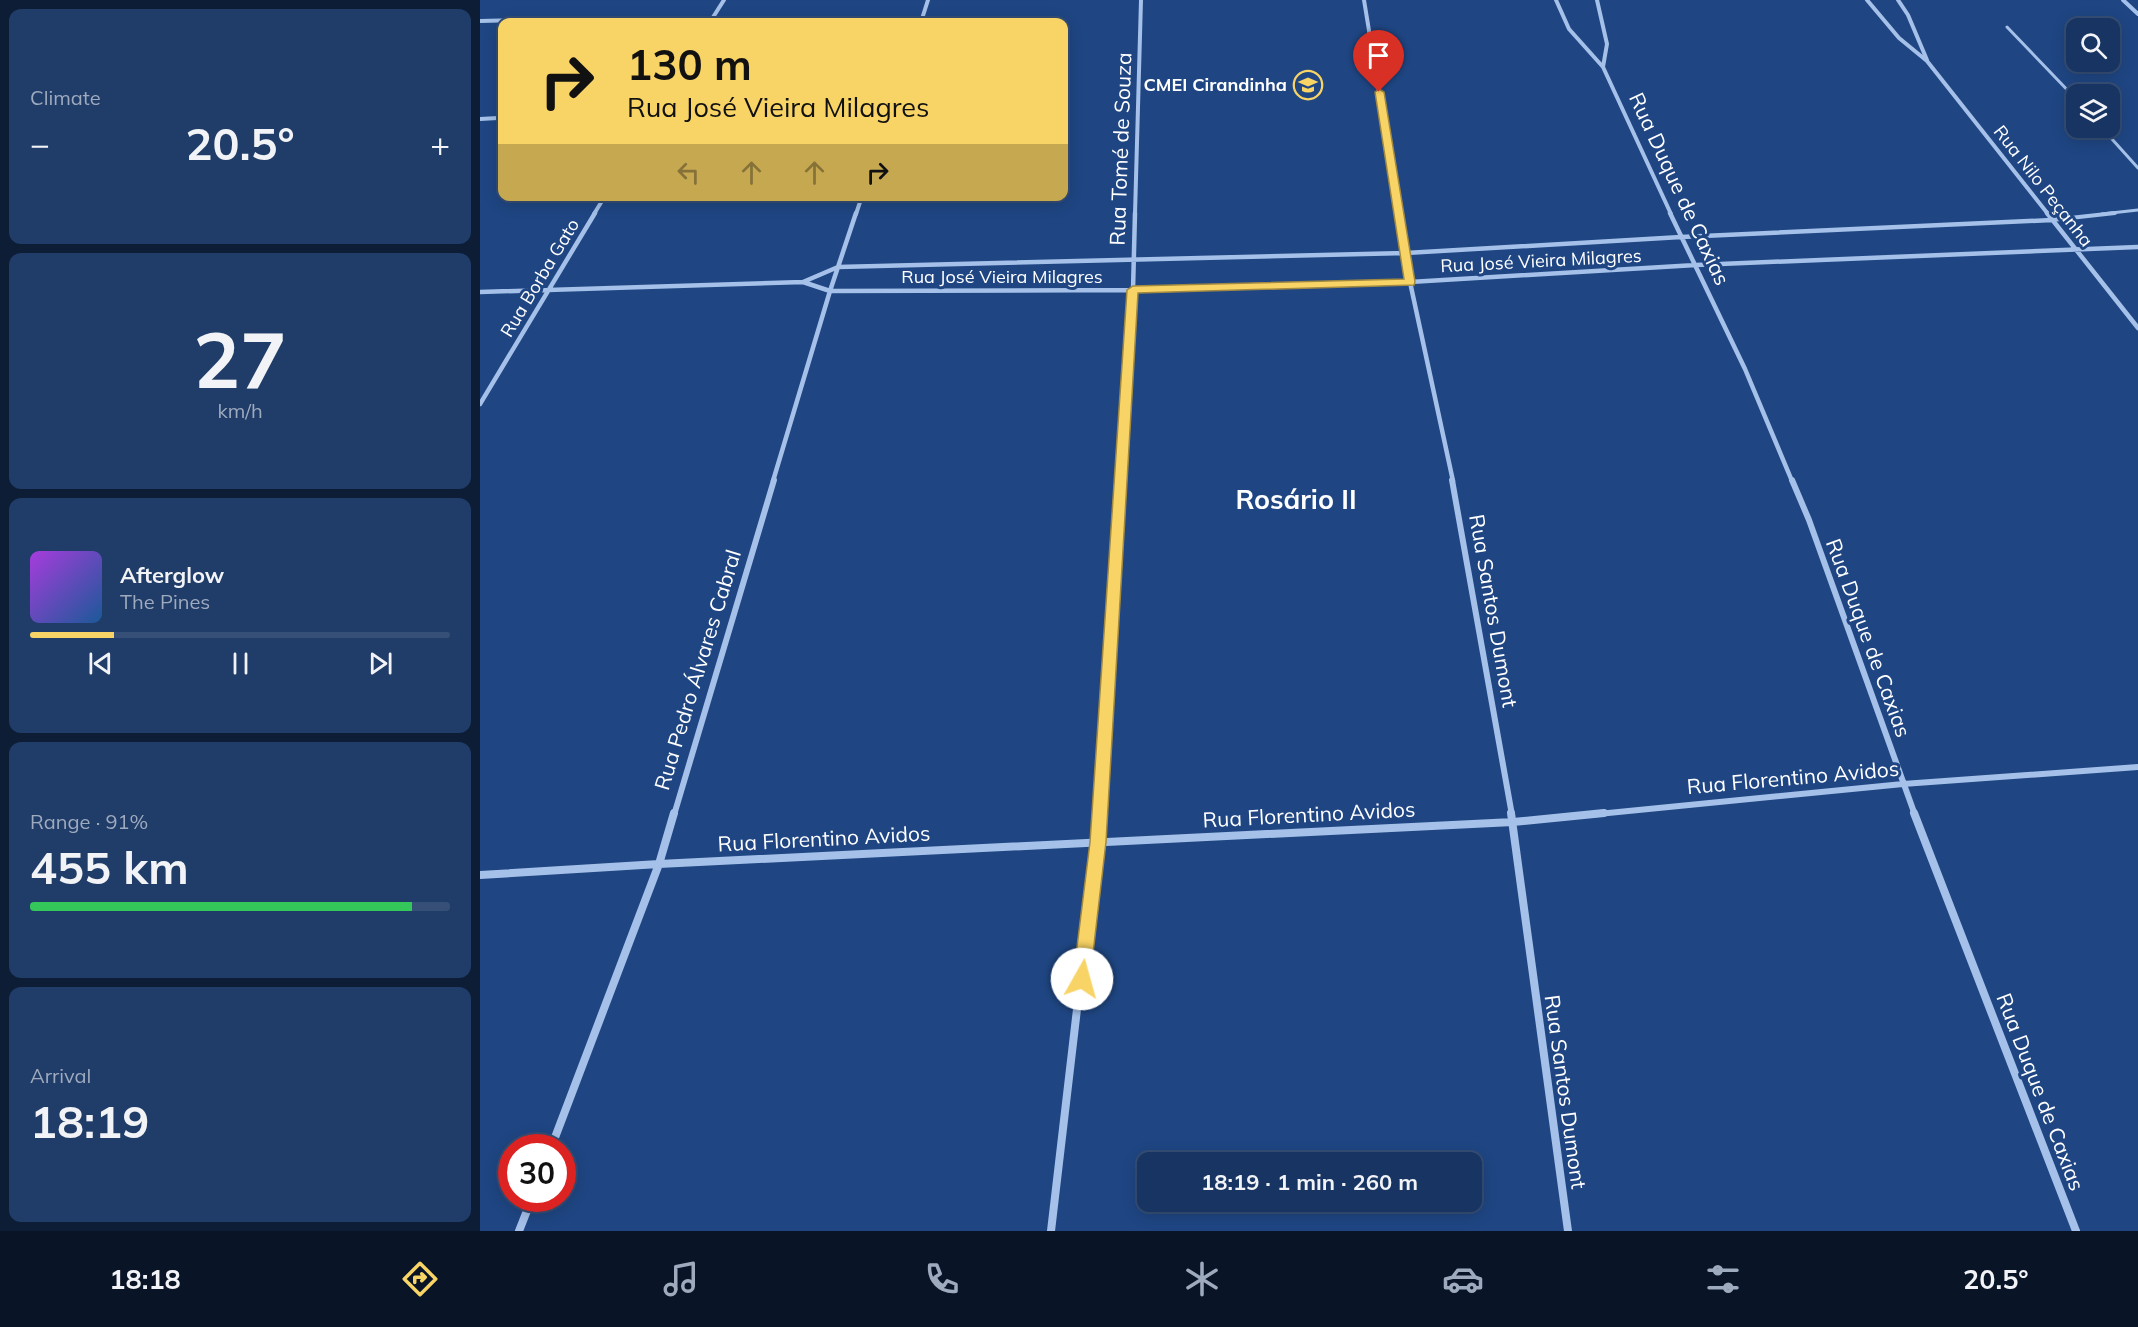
<!DOCTYPE html>
<html lang="en">
<head>
<meta charset="utf-8">
<style>
	:root { --surface:#173462; --page:#203c68; --text:#f1f3f6; --muted:#9eaabe; --line:#364f77; --accent:#f8d365 }
	body { margin:0; font-family:Mulish,sans-serif; background:var(--page); color:var(--text); height:100vh; display:flex; flex-direction:column; font-size:22px; white-space:nowrap }
	* { box-sizing:border-box; margin:0 }
	p { font-size:20px; color:var(--muted) }
	.icon { flex:none; width:33px; height:33px; fill:none; stroke:currentColor; stroke-width:2; stroke-linecap:round; stroke-linejoin:round }
	.map { position:relative; flex:1; overflow:hidden }
	.details { display:flex; flex-direction:column; gap:9px; padding:9px; background:#0d1d36; width:480px }
	.details>* { flex:none }
	.banner { position:absolute; left:18px; top:18px; width:570px; height:183px; border-radius:12px; box-shadow:0 3px 15px #0003,0 0 0 2px var(--line); background:#f8d365; color:#111; overflow:hidden }
	.fabs { position:absolute; left:1586px; top:18px; display:grid; gap:12px }
	.fabs a { display:grid; place-items:center; width:54px; height:54px; border-radius:12px; background:var(--surface); box-shadow:0 3px 15px #0003,0 0 0 2px var(--line); font-size:30px }
	.speed { position:absolute; left:18px; top:1134px; display:flex; gap:12px; font-size:30px; font-weight:700; text-align:center }
	.speed>* { display:grid; place-content:center; width:78px; height:78px; border-radius:50%; background:var(--surface); box-shadow:0 3px 15px #0003,0 0 0 2px var(--line); line-height:1 }
	.speed .limit { border:9px solid #d22; background:#fff; color:#111 }
	.pin { position:absolute; display:grid; place-items:center; width:51px; height:51px; color:#fff; margin:-62px -26px; border-radius:50% 50% 50% 0; rotate:-45deg; box-shadow:0 0 6px #0007 }
	.pin .icon { rotate:45deg }
	.me { position:absolute; width:66px; margin:-33px; rotate:7deg; stroke-linejoin:round; filter:drop-shadow(0 0 4px #0008) }
	.turn { display:flex; align-items:center; gap:21px; height:126px; padding:0 30px; font-size:27px }
	.turn .icon { width:78px; height:78px; stroke-width:2.5 }
	.turn b { display:block; font-size:42px; line-height:51px }
	.lanes { display:flex; align-items:center; height:57px; padding:0 30px; background:#0003; justify-content:center; gap:30px; direction:ltr }
	.lanes .off { opacity:.35 }
	.big { font-size:45px; font-weight:700; line-height:1.1 }
	.details .widget { flex:1; display:flex; flex-direction:column; justify-content:center; gap:9px; min-width:0; padding:0 21px; border-radius:12px; background:var(--page) }
	.details .dial { align-items:center; gap:0 }
	.dial b { font-size:78px; line-height:1 }
	.song { display:flex; align-items:center; gap:18px }
	.cover { width:72px; height:72px; border-radius:9px; background:linear-gradient(135deg,hsl(280 70% 55%),hsl(210 70% 35%)) }
	.played { height:6px; border-radius:3px; background:linear-gradient(90deg,var(--accent) 20%,var(--line) 20%) }
	.keys { display:flex; justify-content:space-around; direction:ltr }
	.heat { display:flex; justify-content:space-between; align-items:center; font-size:33px; direction:ltr }
	.charge { height:9px; border-radius:4px; background:linear-gradient(90deg,#34c759 91%,var(--line) 0) }
	.trip { position:absolute; left:657px; top:1152px; width:345px; height:60px; border-radius:12px; background:var(--surface); box-shadow:0 3px 15px #0003,0 0 0 2px var(--line); font-weight:700; line-height:60px; text-align:center }
	.tab-bar { display:flex; height:96px; justify-content:space-around; align-items:center; background:#091527; color:var(--muted) }
	.tab-bar .icon { width:42px; height:42px }
	.tab-bar .current { color:var(--accent) }
	.tab-bar b { font-size:27px; color:var(--text) }
	main { display:flex; flex:1; min-height:0 }
	.map>svg:first-child { display:block }
	.lines { fill:none; stroke-linecap:round; stroke-linejoin:round }
	.service-far1 { stroke:#a5c1e9; stroke-width:3 }
	.service { stroke:#a5c1e9; stroke-width:4 }
	.minor-far3 { stroke:#a5c1e9; stroke-width:4 }
	.minor-far2 { stroke:#a5c1e9; stroke-width:4.5 }
	.minor-far1 { stroke:#a5c1e9; stroke-width:6 }
	.minor { stroke:#a5c1e9; stroke-width:8 }
	.route { fill:#f8d365; stroke:#a18942; stroke-width:1.5 }
	.labels { text-anchor:middle; stroke-width:6; stroke-linejoin:round; paint-order:stroke }
	.far-poi-label { font-size:18px; font-weight:bold; fill:#fff; stroke:#1f4683; text-anchor:end }
	.far-street-label { font-size:18px; fill:#fff; stroke:#1f4683 }
	.street-label { font-size:21px; fill:#fff; stroke:#1f4683 }
	.district-label { font-size:27px; font-weight:bold; fill:#fff; stroke:#1f4683 }
</style>
</head>
<body>
<main>
<section class="details">
<div class="widget"><p>Climate</p>
<div class="heat"><a>−</a><b class="big">20.5°</b><a>+</a></div>
</div>
<div class="widget dial"><b>27</b><p>km/h</p></div>
<div class="widget">
<div class="song"><i class="cover"></i><div><b>Afterglow</b><p>The Pines</p></div></div>
<div class="played"></div>
<div class="keys"><svg class="icon" aria-label="previous" viewBox="0 0 24 24"><path d="M18 5L8 12l10 7zM5 5v14"/></svg><svg class="icon" aria-label="pause" viewBox="0 0 24 24"><path d="M8 5v14M16 5v14"/></svg><svg class="icon" aria-label="next" viewBox="0 0 24 24"><path d="M6 5l10 7-10 7zM19 5v14"/></svg></div>
</div>
<div class="widget"><p>Range · 91%</p><b class="big">455 km</b><div class="charge"></div></div>
<div class="widget"><p>Arrival</p><b class="big">18:19</b></div>
</section>
<div class="map">
<svg width="1658" height="1231" viewBox="0 0 1658 1231">
	<rect width="100%" height="100%" fill="#1f4683"/>
	<g class="lines">
		<path class="service-far1" d="M1527,27L1596,99
			M1622,128L1658,168
			M1622,214L1658,210"/>
		<path class="service" d="M1572,220L1635,213"/>
		<path class="minor-far3" d="M884,0L919,214
			M1076,0L1089,29L1123,67L1191,214
			M1117,0L1127,44L1123,67
			M1387,0L1419,38L1447,61L1568,214
			M1418,0L1428,15L1447,60
			M1643,0L1658,14
			M0,21L112,18
			M230,22L244,0
			M441,22L448,0
			M0,119L18,118
			M114,214L125,196
			M376,214L382,196
			M655,214L661,0"/>
		<path class="minor-far2" d="M919,213L930,282L973,481
			M1190,213L1265,369L1312,481
			M1567,213L1658,328
			M323,282L350,291L653,290L930,282L1216,265L1658,247
			M0,292L323,282L358,267L926,253L1201,237L1572,220
			M0,404L115,213
			M293,481L350,291L376,213
			M641,481L653,290L655,213"/>
		<path class="minor-far1" d="M972,480L1032,815
			M1312,480L1329,520L1435,815
			M194,815L294,480
			M620,815L641,480
			M1108,815L1423,784L1658,767"/>
		<path class="minor" d="M1031,813L1088,1231
			M1434,813L1596,1231
			M0,875L179,864L1033,822L1124,813
			M71,1148L179,864L194,813
			M39,1231L52,1198
			M571,1231L620,813"/>
	</g>
	<path class="route" d="M899,89L904,92L935,282L934,285L658,293L626,842L610,979L608,985L602,988L596,985L593,979L610,842L647,290L653,286L924,279L895,92Z"/>
	<defs>
		<g id="school-ring" transform="scale(1.5)"><circle r="9.5" fill="#1f4683" stroke="#f8d365" stroke-width="1.5"/><path d="M0-5L7-2L0 1L-7-2ZM-4 1L0 2.5L4 1V4Q0 6-4 4Z" fill="#f8d365"/></g>
	</defs>
	<g fill-rule="evenodd">
		<use href="#school-ring" x="828" y="85"/>
	</g>
	<g class="labels">
		<g class="far-poi-label">
			<text x="807" y="91">CMEI Cirandinha</text>
		</g>
		<g class="far-street-label">
			<text transform="translate(1563 186) rotate(52)" y="6">Rua Nilo Peçanha</text>
			<text transform="translate(1061 261) rotate(-3)" y="6">Rua José Vieira Milagres</text>
			<text x="522" y="283">Rua José Vieira Milagres</text>
			<text transform="translate(60 278) rotate(-59)" y="6">Rua Borba Gato</text>
		</g>
		<g class="street-label">
			<text transform="translate(641 149) rotate(-88)" y="7">Rua Tomé de Souza</text>
			<text transform="translate(1199 189) rotate(65)" y="7">Rua Duque de Caxias</text>
			<text transform="translate(1013 611) rotate(80)" y="7">Rua Santos Dumont</text>
			<text transform="translate(1388 638) rotate(70)" y="7">Rua Duque de Caxias</text>
			<text transform="translate(218 670) rotate(-73)" y="7">Rua Pedro Álvares Cabral</text>
			<text transform="translate(1313 778) rotate(-5)" y="7">Rua Florentino Avidos</text>
			<text transform="translate(829 815) rotate(-3)" y="7">Rua Florentino Avidos</text>
			<text transform="translate(344 839) rotate(-3)" y="7">Rua Florentino Avidos</text>
			<text transform="translate(1085 1092) rotate(82)" y="7">Rua Santos Dumont</text>
			<text transform="translate(1560 1092) rotate(69)" y="7">Rua Duque de Caxias</text>
		</g>
		<g class="district-label">
			<text x="816" y="509">Rosário II</text>
		</g>
	</g>
</svg>
<div class="fabs">
<a><svg class="icon" aria-label="search" viewBox="0 0 24 24"><circle cx="10" cy="10" r="6"/><path d="M15 15l6 6"/></svg></a>
<a><svg class="icon" aria-label="layers" viewBox="0 0 24 24"><path d="M12 4l9 5-9 5-9-5zM3 14l9 5 9-5"/></svg></a>
</div>
<div class="speed"><div class="limit">30</div></div>
<div class="pin" style="left:899px;top:92px;background:#d93025"><svg class="icon" aria-label="arrive" viewBox="0 0 24 24"><path d="M6 21V4h12l-3 4 3 4H6"/></svg></div>
<svg class="me" style="left:602px;top:979px" viewBox="-20 -20 40 40"><circle r="19" fill="#fff"/><path d="M0-13L10 11 0 6-10 11z" fill="#f8d365"/></svg>
<div class="trip">18:19 · 1 min · 260 m</div>
<div class="banner">
<div class="turn"><svg class="icon" aria-label="right" viewBox="0 0 24 24"><path d="M7 20v-9h11M14 6l5 5-5 5"/></svg><div><b>130 m</b>Rua José Vieira Milagres</div></div>
<div class="lanes"><svg class="icon off" aria-label="left" viewBox="0 0 24 24"><path d="M17 20v-9H6M10 6l-5 5 5 5"/></svg><svg class="icon off" aria-label="ahead" viewBox="0 0 24 24"><path d="M12 20V5M6 11l6-6 6 6"/></svg><svg class="icon off" aria-label="ahead" viewBox="0 0 24 24"><path d="M12 20V5M6 11l6-6 6 6"/></svg><svg class="icon" aria-label="right" viewBox="0 0 24 24"><path d="M7 20v-9h11M14 6l5 5-5 5"/></svg></div>
</div>
</div>
</main>
<nav class="tab-bar">
<b>18:18</b>
<svg class="icon current" aria-label="directions" viewBox="0 0 24 24"><path d="M12 3l9 9-9 9-9-9zM9 14v-3h6M13 9l2 2-2 2"/></svg>
<svg class="icon" aria-label="music" viewBox="0 0 24 24"><path d="M9 18V5l10-2v13"/><circle cx="6" cy="18" r="3"/><circle cx="16" cy="16" r="3"/></svg>
<svg class="icon" aria-label="phone" viewBox="0 0 24 24"><path d="M5 4h4l2 5-3 2q2 4 5 5l2-3 5 2v4C11 20 4 13 5 4z"/></svg>
<svg class="icon" aria-label="climate" viewBox="0 0 24 24"><path d="M12 3v18M4 7l16 10M4 17L20 7"/></svg>
<svg class="icon" aria-label="car" viewBox="0 0 24 24"><path d="M5 17H2v-5l4-1 3-4h7l3 4 3 1v5h-3M9 17h6M6 11h13"/><circle cx="7" cy="17" r="2"/><circle cx="17" cy="17" r="2"/></svg>
<svg class="icon" aria-label="filters" viewBox="0 0 24 24"><path d="M4 7h16M4 17h16"/><circle cx="9" cy="7" r="2"/><circle cx="15" cy="17" r="2"/></svg>
<b>20.5°</b>
</nav>
</body>
</html>
